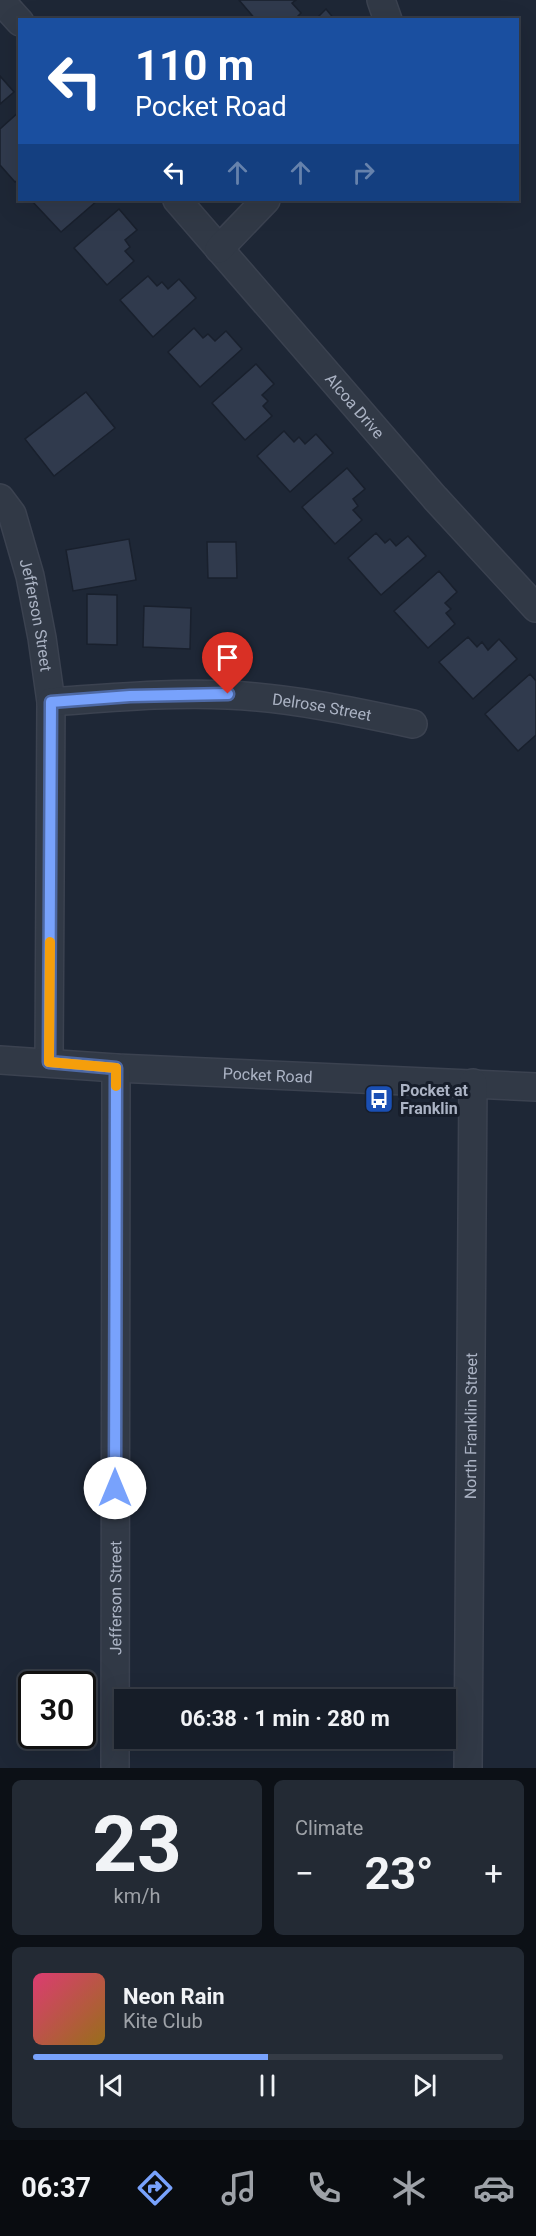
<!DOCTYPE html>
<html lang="en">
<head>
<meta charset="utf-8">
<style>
	:root { --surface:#161d28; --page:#232a34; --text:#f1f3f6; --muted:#9ea2a8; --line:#353b45; --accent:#78a2fc }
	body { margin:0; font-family:Roboto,sans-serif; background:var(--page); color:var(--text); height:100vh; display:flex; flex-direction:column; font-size:22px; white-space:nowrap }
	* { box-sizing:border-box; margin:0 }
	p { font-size:20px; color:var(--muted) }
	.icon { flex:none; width:33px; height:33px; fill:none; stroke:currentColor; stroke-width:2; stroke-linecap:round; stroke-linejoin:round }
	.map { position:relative; height:1768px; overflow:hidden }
	.side { display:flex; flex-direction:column; gap:12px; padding:12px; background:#0c1016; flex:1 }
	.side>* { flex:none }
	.hud { position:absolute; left:18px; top:18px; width:501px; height:183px; border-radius:0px; box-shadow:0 6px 24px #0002,0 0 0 2px var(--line); background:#1a4fa0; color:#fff; overflow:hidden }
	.speed { position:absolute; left:18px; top:1671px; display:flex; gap:12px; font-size:30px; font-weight:700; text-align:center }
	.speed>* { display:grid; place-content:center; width:78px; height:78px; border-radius:50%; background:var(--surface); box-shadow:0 6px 24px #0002,0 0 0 2px var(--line); line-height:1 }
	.speed .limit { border:3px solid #111; border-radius:9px; background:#fff; color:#111 }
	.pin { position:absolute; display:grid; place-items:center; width:51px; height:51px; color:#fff; margin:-62px -26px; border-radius:50% 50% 50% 0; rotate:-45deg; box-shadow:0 0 6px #0007 }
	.pin .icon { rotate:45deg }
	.me { position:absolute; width:66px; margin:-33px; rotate:0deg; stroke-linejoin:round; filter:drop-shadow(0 0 4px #0008) }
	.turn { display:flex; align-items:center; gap:21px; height:126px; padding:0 18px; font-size:27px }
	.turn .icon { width:78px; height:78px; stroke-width:2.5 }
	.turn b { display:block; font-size:42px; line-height:51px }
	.lanes { display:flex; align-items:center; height:57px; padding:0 18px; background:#0003; justify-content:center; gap:30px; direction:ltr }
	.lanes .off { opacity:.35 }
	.big { font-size:45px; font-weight:700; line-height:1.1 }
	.side .widget { flex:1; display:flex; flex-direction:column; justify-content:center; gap:9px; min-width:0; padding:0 21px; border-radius:9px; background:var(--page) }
	.side .dial { align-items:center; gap:0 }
	.dial b { font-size:78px; line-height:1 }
	.song { display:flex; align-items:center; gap:18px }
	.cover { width:72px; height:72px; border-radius:9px; background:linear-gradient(135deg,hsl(340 70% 55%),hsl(40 70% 35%)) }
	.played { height:6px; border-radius:3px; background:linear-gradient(90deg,var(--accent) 50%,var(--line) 50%) }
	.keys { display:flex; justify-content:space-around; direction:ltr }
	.heat { display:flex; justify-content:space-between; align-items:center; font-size:33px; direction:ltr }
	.side .tiles { flex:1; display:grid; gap:12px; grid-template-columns:1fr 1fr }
	.widget:last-child { grid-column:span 2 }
	.trip { position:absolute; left:114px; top:1689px; width:342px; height:60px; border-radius:0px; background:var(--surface); box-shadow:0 6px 24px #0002,0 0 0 2px var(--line); font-weight:700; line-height:60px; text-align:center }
	.tabs { display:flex; height:96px; justify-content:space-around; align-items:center; background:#090c10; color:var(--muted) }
	.tabs .icon { width:42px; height:42px }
	.tabs .on { color:var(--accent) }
	.tabs b { font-size:27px; color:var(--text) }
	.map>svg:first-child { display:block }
	.building { fill:#303a4d; stroke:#19202d; stroke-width:1.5 }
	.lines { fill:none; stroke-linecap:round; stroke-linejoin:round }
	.street-casing { stroke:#3b4250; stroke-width:30 }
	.street { stroke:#313946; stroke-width:27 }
	.route-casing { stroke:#4e69a4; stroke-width:15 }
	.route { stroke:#78a2fc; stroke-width:10 }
	.slow { stroke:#f59e0b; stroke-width:10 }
	.labels { text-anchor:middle; stroke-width:6; stroke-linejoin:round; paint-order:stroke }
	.street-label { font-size:16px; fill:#abb3c4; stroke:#171e2b }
	.poi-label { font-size:16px; font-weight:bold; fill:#abb3c4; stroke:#171e2b; text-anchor:start }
</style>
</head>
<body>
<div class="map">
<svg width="536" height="1768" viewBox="0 0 536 1768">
	<rect width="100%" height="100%" fill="#1e2736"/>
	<path class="building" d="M239,0H296L292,3L301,13L294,20H256Z
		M326,9L335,20H315Z
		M0,76L14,92L0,104Z
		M20,111V178L15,182L0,165V129Z
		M31,200H98L61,232Z
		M119,209L137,230L125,240L130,247L125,251L134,261L107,285L74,248Z
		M148,276L157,286L162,282L168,289L179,279L196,298L153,337L120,300Z
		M194,328L203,338L208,334L215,341L226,331L242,349L200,387L168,352Z
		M256,364L274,384L262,395L268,401L263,406L272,416L245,440L212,403Z
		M86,392L115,428L54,476L25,439Z
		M284,431L294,442L299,437L305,444L316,434L333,453L290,492L257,456Z
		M347,468L365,489L353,499L358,506L353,510L362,520L335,544L302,507Z
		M376,533L385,543L390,539L396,546L408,536L426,556L381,595L348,558Z
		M129,539L136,580L73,591L66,550Z
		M207,542H236L237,578H208Z
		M439,571L457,592L445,603L451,609L446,613L455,624L428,648L394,611Z
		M87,594L117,595V645L87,644Z
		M144,606L191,608L190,649L143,647Z
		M468,637L477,647L482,642L488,650L499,639L517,659L473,699L439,662Z
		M530,674L536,681V735L518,751L485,714Z"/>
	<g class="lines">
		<g class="street-casing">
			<g id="street">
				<path d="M0,0L20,22"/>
				<path d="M381,0L388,20"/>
				<path id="s1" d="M177,200L435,498L536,608"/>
				<path d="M219,249L266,200"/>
				<path id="s2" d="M0,498L12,514L30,576L42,638L51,702L49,1062"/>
				<path id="s3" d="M51,702C109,698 169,692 228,695C291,698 352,711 413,724"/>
				<path id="s4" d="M0,1060L116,1068L536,1087"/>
				<path id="s5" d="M115,1768L116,1068"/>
				<path id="s6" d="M468,1768L473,1083"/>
			</g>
		</g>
		<use href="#street" class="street"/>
	</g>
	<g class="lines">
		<g class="route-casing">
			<path id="route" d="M115,1488L116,1068L49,1062L51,702L130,696L228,694"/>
		</g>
		<use href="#route" class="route"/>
		<path class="slow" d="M50,942L49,1062L116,1068V1086"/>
	</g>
	<defs>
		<g id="bus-square" transform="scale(1.5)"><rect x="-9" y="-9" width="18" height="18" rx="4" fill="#1a4fb4" stroke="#171e2b"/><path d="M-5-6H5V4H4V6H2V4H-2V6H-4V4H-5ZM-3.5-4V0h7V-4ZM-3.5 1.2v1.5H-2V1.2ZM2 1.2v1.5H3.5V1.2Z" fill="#fff"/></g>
	</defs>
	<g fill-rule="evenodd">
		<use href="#bus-square" x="379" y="1099"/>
	</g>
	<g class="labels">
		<g class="street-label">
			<text dy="6" stroke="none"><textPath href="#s1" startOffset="272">Alcoa Drive</textPath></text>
			<text dy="6" stroke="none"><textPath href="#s2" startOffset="124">Jefferson Street</textPath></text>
			<text dy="6" stroke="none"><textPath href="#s3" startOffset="272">Delrose Street</textPath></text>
			<text dy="6" stroke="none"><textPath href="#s4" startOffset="268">Pocket Road</textPath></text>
			<text dy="6" stroke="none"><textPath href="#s6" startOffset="342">North Franklin Street</textPath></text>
			<text dy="6" stroke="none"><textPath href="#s5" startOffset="170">Jefferson Street</textPath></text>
		</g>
		<g class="poi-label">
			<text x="400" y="1096">Pocket at<tspan x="400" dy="18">Franklin</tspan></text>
		</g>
	</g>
</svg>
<div class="speed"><div class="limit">30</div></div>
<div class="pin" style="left:228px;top:694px;background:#d93025"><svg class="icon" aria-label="arrive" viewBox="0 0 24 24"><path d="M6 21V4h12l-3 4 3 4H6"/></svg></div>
<svg class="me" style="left:115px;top:1488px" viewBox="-20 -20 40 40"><circle r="19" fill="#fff"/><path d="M0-13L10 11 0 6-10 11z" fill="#78a2fc"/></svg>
<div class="trip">06:38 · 1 min · 280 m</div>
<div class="hud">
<div class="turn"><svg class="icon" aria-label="left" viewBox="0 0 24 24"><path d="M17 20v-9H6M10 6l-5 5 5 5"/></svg><div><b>110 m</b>Pocket Road</div></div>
<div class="lanes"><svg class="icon" aria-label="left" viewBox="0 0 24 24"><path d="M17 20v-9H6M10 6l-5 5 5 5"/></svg><svg class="icon off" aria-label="ahead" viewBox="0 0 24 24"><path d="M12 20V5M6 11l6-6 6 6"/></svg><svg class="icon off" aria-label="ahead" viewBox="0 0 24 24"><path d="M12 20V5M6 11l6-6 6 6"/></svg><svg class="icon off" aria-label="right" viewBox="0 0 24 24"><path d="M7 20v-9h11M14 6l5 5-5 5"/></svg></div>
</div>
</div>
<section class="side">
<div class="tiles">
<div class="widget dial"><b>23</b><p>km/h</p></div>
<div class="widget"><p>Climate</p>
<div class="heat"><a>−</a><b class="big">23°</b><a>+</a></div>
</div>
<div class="widget">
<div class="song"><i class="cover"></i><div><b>Neon Rain</b><p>Kite Club</p></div></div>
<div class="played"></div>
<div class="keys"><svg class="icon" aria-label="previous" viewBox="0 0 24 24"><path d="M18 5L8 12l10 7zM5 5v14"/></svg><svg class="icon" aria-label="pause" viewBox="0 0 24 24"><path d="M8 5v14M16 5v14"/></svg><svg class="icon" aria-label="next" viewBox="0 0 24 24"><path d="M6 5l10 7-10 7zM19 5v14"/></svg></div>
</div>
</div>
</section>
<nav class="tabs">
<b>06:37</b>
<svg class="icon on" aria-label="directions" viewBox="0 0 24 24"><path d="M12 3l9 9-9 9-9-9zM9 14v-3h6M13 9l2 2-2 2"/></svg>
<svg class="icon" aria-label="music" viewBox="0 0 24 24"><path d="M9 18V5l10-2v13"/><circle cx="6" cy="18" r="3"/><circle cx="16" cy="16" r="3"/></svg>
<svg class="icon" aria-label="phone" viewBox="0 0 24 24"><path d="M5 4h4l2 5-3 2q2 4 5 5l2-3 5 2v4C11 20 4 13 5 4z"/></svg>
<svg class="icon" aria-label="climate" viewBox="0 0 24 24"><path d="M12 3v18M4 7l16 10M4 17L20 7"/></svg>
<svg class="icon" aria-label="car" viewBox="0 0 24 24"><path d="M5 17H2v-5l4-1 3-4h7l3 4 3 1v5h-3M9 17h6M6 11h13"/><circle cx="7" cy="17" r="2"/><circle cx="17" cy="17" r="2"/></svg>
</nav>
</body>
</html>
